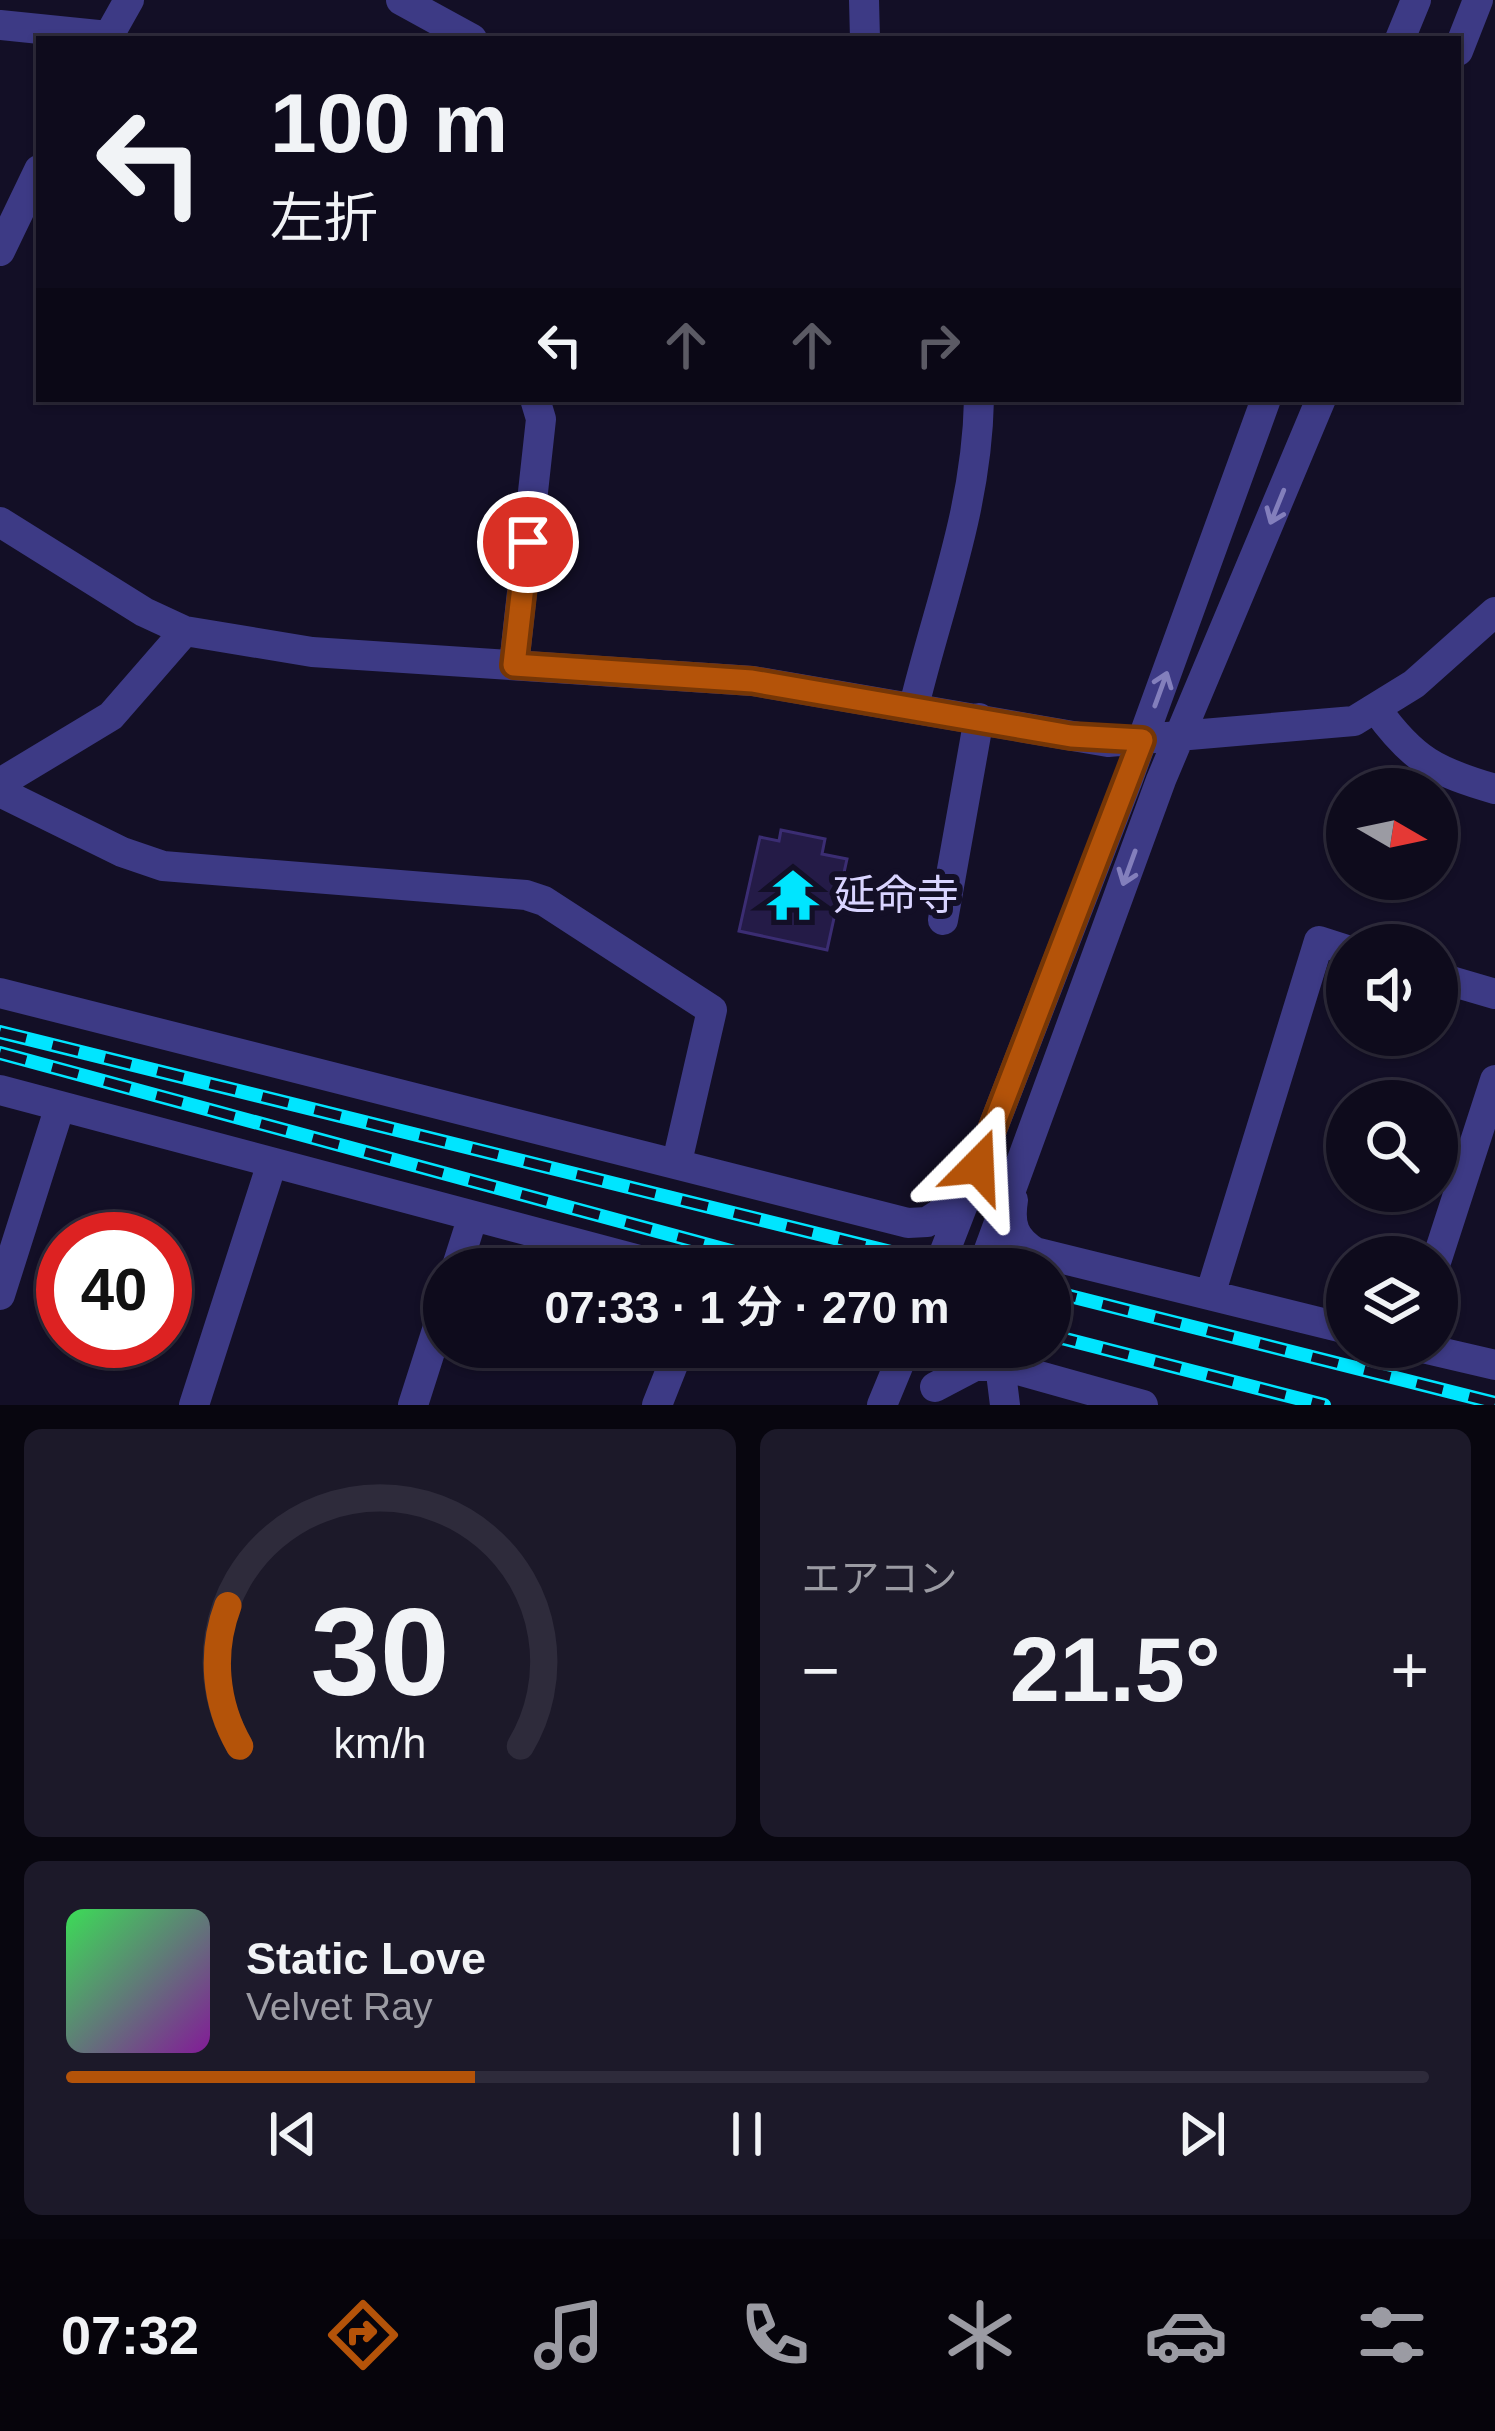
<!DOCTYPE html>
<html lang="ja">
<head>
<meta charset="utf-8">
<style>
	:root { --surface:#0e0b1c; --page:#1c1929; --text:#f1f3f6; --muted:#9b9ba3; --line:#2e2b3b; --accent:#b45309 }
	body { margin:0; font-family:Arial,"Noto Sans JP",sans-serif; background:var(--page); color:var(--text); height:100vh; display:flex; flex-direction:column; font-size:45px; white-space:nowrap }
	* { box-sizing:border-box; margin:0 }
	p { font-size:39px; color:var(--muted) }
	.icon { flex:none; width:66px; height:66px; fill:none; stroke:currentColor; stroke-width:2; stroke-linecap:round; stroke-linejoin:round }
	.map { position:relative; height:1405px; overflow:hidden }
	.sheet { display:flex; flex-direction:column; gap:24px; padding:24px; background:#08060f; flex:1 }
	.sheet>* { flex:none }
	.hud { position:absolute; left:36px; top:36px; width:1425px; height:366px; border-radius:0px; box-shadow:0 3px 9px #0004,0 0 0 3px var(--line); background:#0e0b1c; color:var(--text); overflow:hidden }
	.needle { width:78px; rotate:99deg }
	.tools { position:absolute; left:1326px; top:768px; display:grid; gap:24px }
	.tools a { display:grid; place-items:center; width:132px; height:132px; border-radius:50%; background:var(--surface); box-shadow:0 3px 9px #0004,0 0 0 3px var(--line); font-size:60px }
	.speed { position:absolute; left:36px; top:1212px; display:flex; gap:24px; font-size:60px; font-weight:700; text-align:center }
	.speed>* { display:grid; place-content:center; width:156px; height:156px; border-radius:50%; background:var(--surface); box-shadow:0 3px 9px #0004,0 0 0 3px var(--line); line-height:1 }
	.speed .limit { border:18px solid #d22; background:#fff; color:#111 }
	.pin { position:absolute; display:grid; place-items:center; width:102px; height:102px; color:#fff; margin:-51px; border:6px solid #fff; border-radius:50%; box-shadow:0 3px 12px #0007 }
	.me { position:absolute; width:132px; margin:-66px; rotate:21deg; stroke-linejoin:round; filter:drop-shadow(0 0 9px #0008) }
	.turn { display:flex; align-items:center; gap:42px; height:252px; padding:0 36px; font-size:54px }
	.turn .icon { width:156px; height:156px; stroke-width:2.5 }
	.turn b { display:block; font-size:84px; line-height:102px }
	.lanes { display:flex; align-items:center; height:114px; padding:0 36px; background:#0003; justify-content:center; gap:60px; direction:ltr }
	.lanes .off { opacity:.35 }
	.big { font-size:90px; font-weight:600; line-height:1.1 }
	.sheet .tile { flex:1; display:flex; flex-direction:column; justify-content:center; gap:18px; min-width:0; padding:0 42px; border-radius:18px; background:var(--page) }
	.sheet .dial { align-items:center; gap:0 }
	.dial svg { height:312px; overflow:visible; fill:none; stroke:var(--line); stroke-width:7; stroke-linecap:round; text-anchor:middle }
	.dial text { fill:var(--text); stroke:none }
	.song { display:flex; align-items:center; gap:36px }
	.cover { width:144px; height:144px; border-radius:18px; background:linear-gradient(135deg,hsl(130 70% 55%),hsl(290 70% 35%)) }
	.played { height:12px; border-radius:6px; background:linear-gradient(90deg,var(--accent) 30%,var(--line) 30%) }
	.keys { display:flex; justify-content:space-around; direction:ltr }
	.heat { display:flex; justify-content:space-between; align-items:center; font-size:66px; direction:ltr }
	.sheet .tiles { flex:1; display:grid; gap:24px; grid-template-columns:1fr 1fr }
	.tile:last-child { grid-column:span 2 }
	.trip { position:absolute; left:423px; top:1248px; width:648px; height:120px; border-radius:60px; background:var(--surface); box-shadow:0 3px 9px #0004,0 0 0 3px var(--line); font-weight:600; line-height:120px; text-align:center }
	.tab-bar { display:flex; height:192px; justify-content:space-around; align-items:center; background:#06040b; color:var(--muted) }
	.tab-bar .icon { width:84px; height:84px }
	.tab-bar .active { color:var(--accent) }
	.tab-bar b { font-size:54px; color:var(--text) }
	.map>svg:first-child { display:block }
	.building { fill:#241b47; stroke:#3b2d73; stroke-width:3 }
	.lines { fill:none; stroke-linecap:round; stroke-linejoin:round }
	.minor { stroke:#3d3a85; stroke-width:30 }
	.rail-casing { stroke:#00e5ff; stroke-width:14 }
	.rail { stroke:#130f26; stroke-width:9; stroke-dasharray:27; stroke-linecap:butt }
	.oneway { stroke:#837fbc }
	.route-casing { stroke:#753606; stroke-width:30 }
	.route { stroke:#b45309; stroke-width:21 }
	.labels { text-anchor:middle; stroke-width:12; stroke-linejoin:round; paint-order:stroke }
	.poi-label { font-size:42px; fill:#d9d4ff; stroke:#130f26; text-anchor:start }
</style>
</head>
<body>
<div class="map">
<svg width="1495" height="1405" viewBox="0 0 1495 1405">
	<rect width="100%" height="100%" fill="#130f26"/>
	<path class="building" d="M781,830L825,839L822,854L847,859L827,950L739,931L760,837L779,841Z"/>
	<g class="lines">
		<path class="minor" d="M401,0L472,39
			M864,0L865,39
			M0,25L108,36
			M107,39L129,0
			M1400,39L1416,0
			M1458,51L1478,0
			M0,251L39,170
			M0,522L144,612L185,631L312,652L753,681L1108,742L1354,721L1414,684L1495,612
			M514,665L541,419L535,399
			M914,706C940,600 977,509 979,399
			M1377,710C1413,760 1436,772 1495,789
			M0,783L111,716L185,631
			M0,792L122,852L163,866L526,895L544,901L712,1010L677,1162
			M943,920L979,718
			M1437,977L1495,994
			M0,993L908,1223L927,1222L966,1197
			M0,1090L673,1269
			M1013,1200C1009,1225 1014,1239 1035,1252L1347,1329
			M1437,1259L1495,1080
			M456,1269L473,1216
			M938,1269L1128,779L1266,399
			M982,1269L1161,780L1321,399
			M0,1295L60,1106
			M1210,1295L1319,941L1347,950
			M1418,1347L1495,1365
			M1000,1365L1005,1405
			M935,1387L975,1366L1000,1365L1143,1405
			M194,1405L272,1163
			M413,1405L444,1308
			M657,1405L680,1347
			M882,1405L906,1347"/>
		<g class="rail-casing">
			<path id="rail" d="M0,1032L960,1269
				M0,1053L797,1269
				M1050,1291L1495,1403
				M1050,1335L1324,1405"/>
		</g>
		<use href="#rail" class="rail"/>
	</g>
	<defs><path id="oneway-shaft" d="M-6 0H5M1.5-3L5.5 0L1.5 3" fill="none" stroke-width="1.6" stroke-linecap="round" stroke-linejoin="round" transform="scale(3)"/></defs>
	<g class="oneway">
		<use href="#oneway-shaft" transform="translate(1277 507) rotate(112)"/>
		<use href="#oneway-shaft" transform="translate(1161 689) rotate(-70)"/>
		<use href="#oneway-shaft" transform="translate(1129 868) rotate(110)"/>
	</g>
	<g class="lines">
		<g class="route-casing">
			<path id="route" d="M528,542L514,665L752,681L1071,736L1142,740L978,1166"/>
		</g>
		<use href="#route" class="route"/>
	</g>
	<defs>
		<g id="temple-bare" transform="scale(4.14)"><path d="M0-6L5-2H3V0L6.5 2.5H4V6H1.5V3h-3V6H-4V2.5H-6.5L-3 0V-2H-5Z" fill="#00e5ff" stroke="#130f26" stroke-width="2.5" paint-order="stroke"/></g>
	</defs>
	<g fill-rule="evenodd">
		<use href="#temple-bare" x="793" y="895"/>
	</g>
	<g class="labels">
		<g class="poi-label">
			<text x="833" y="910">延命寺</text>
		</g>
	</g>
</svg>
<div class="tools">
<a><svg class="needle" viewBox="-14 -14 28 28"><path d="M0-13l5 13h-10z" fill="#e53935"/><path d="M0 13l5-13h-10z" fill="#9b9ba3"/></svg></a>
<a><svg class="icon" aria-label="sound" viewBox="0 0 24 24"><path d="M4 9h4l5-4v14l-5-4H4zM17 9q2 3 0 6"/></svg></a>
<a><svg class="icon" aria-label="search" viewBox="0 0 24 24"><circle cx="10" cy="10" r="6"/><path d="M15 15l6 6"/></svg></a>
<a><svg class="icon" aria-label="layers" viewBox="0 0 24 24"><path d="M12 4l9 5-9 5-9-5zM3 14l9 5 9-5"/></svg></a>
</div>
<div class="speed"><div class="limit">40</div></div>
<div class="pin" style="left:528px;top:542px;background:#d93025"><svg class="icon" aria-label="arrive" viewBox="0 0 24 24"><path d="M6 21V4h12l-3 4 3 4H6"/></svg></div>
<svg class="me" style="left:978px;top:1166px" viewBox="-20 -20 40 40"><path d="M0-17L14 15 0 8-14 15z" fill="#b45309" stroke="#fff" stroke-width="4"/></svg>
<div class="trip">07:33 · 1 分 · 270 m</div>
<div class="hud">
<div class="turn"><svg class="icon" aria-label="left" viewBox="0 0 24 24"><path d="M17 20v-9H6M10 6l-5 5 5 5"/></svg><div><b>100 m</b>左折</div></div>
<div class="lanes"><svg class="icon" aria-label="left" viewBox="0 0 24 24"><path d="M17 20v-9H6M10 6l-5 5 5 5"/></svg><svg class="icon off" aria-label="ahead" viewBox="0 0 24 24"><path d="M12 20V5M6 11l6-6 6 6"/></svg><svg class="icon off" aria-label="ahead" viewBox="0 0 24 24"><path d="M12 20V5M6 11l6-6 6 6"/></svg><svg class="icon off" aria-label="right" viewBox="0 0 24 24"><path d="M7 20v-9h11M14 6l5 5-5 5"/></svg></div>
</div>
</div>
<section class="sheet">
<div class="tiles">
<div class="tile dial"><svg viewBox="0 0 100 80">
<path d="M14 69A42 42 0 1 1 86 69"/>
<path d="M14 69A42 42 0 0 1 11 33" stroke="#b45309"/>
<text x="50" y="56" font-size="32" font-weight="700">30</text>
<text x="50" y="72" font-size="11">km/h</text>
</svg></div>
<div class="tile"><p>エアコン</p>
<div class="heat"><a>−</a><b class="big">21.5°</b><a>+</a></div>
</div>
<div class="tile">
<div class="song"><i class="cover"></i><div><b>Static Love</b><p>Velvet Ray</p></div></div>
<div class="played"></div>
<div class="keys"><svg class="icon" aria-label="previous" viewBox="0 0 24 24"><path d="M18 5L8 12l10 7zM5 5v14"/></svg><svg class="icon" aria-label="pause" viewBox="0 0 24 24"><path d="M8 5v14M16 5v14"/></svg><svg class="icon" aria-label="next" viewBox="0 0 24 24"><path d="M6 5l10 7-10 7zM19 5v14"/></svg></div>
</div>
</div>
</section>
<nav class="tab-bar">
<b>07:32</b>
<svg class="icon active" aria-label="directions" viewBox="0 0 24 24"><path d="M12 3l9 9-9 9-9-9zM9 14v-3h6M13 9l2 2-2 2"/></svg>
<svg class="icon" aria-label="music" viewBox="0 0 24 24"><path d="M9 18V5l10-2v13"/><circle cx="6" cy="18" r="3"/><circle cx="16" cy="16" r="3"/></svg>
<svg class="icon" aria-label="phone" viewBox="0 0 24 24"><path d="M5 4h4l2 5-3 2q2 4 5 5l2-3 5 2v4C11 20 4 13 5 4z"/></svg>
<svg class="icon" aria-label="climate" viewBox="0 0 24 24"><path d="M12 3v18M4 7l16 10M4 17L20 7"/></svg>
<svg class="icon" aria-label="car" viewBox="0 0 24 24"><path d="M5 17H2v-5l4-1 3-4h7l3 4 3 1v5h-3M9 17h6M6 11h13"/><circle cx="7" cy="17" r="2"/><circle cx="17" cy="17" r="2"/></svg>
<svg class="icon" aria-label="filters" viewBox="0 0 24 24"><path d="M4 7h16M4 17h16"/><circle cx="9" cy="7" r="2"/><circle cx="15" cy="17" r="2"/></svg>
</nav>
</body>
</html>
